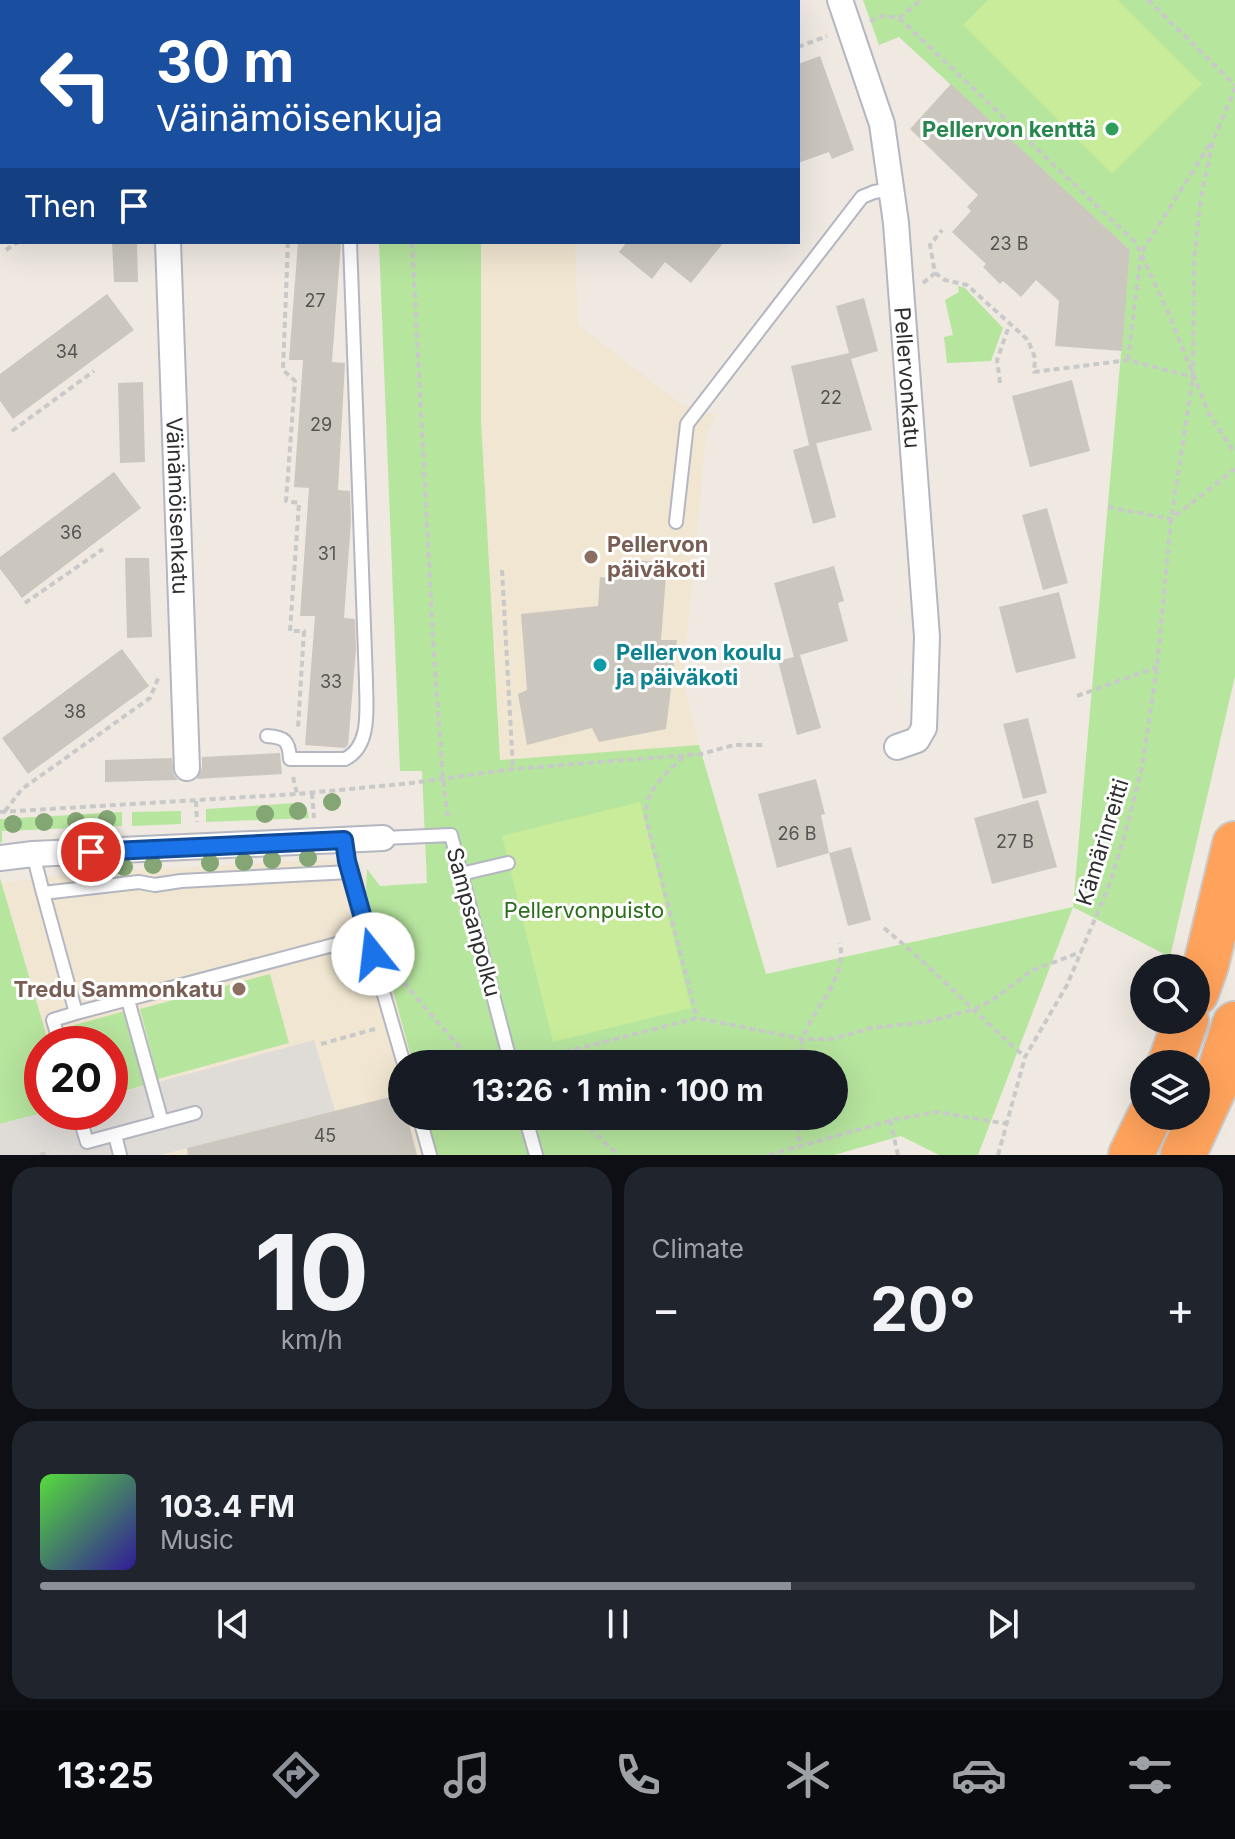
<!DOCTYPE html>
<html lang="en">
<head>
<meta charset="utf-8">
<style>
	:root { --surface:#171b24; --page:#20242c; --text:#f1f3f6; --muted:#9ea1a6; --line:#363941; --accent:#8c9099 }
	body { margin:0; font-family:Inter,sans-serif; background:var(--page); color:var(--text); height:100vh; display:flex; flex-direction:column; font-size:30px; white-space:nowrap }
	* { box-sizing:border-box; margin:0 }
	p { font-size:26px; color:var(--muted) }
	.icon { flex:none; width:44px; height:44px; fill:none; stroke:currentColor; stroke-width:2; stroke-linecap:round; stroke-linejoin:round }
	.map { position:relative; height:1155px; overflow:hidden }
	.drawer { display:flex; flex-direction:column; gap:12px; padding:12px; background:#0d0f14; flex:1 }
	.drawer>* { flex:none }
	.hud { position:absolute; left:0px; top:0px; width:800px; height:244px; box-shadow:0 8px 32px #0002; background:#1a4fa0; color:#fff; overflow:hidden }
	.fabs { position:absolute; left:1130px; top:954px; display:grid; gap:16px }
	.fabs a { display:grid; place-items:center; width:80px; height:80px; border-radius:50%; background:var(--surface); box-shadow:0 8px 32px #0002; font-size:40px }
	.speed { position:absolute; left:24px; top:1026px; display:flex; gap:16px; font-size:40px; font-weight:700; text-align:center }
	.speed>* { display:grid; place-content:center; width:104px; height:104px; border-radius:50%; background:var(--surface); box-shadow:0 8px 32px #0002; line-height:1 }
	.speed .limit { border:12px solid #d22; background:#fff; color:#111 }
	.pin { position:absolute; display:grid; place-items:center; width:68px; height:68px; color:#fff; margin:-34px; border:4px solid #fff; border-radius:50%; box-shadow:0 2px 8px #0007 }
	.me { position:absolute; width:88px; margin:-44px; rotate:344deg; stroke-linejoin:round; filter:drop-shadow(0 0 6px #0008) }
	.turn { display:flex; align-items:center; gap:28px; height:168px; padding:0 24px; font-size:36px }
	.turn .icon { width:104px; height:104px; stroke-width:2.5 }
	.turn b { display:block; font-size:56px; line-height:68px }
	.then { display:flex; align-items:center; height:76px; padding:0 24px; background:#0003; gap:16px; font-size:30px }
	.big { font-size:60px; font-weight:700; line-height:1.1 }
	.drawer .tile { flex:1; display:flex; flex-direction:column; justify-content:center; gap:12px; min-width:0; padding:0 28px; border-radius:24px; background:var(--page) }
	.drawer .dial { align-items:center; gap:0 }
	.dial b { font-size:104px; line-height:1 }
	.song { display:flex; align-items:center; gap:24px }
	.cover { width:96px; height:96px; border-radius:12px; background:linear-gradient(135deg,hsl(110 70% 55%),hsl(250 70% 35%)) }
	.played { height:8px; border-radius:4px; background:linear-gradient(90deg,var(--accent) 65%,var(--line) 65%) }
	.keys { display:flex; justify-content:space-around; direction:ltr }
	.heat { display:flex; justify-content:space-between; align-items:center; font-size:44px; direction:ltr }
	.drawer .tiles { flex:1; display:grid; gap:12px; grid-template-columns:1fr 1fr }
	.tile:last-child { grid-column:span 2 }
	.trip { position:absolute; left:388px; top:1050px; width:460px; height:80px; border-radius:40px; background:var(--surface); box-shadow:0 8px 32px #0002; font-weight:700; line-height:80px; text-align:center }
	.menu { display:flex; height:128px; justify-content:space-around; align-items:center; background:#090b0e; color:var(--muted) }
	.menu .icon { width:56px; height:56px }
	.menu .selected { color:var(--accent) }
	.menu b { font-size:36px; color:var(--text) }
	.map>svg:first-child { display:block }
	.education { fill:#f0e6d1 }
	.green { fill:#b6e59e }
	.pitch { fill:#c9ec9a }
	.plaza { fill:#dfdcd8 }
	.building { fill:#cbc7bf }
	.lines { fill:none; stroke-linecap:round; stroke-linejoin:round }
	.lane-casing { stroke:#b4b7c1; stroke-width:16 }
	.street-casing { stroke:#b4b7c1; stroke-width:28 }
	.highway-casing { stroke:#c9c9c9; stroke-width:48 }
	.path { stroke:#c9c9c9; stroke-width:4; stroke-dasharray:6 4; stroke-linecap:butt }
	.lane { stroke:#fff; stroke-width:12 }
	.street { stroke:#fff; stroke-width:24 }
	.highway { stroke:#ffa35c; stroke-width:44 }
	.tree { fill:#84a574 }
	.route-casing { stroke:#114b97; stroke-width:20 }
	.route { stroke:#1a73e8; stroke-width:14 }
	.leisure-dot { fill:#2e9e5b; stroke:#fff; stroke-width:3 }
	.education-dot { fill:#8d6e63; stroke:#fff; stroke-width:3 }
	.culture-dot { fill:#0f9aa8; stroke:#fff; stroke-width:3 }
	.labels { text-anchor:middle; stroke-width:6; stroke-linejoin:round; paint-order:stroke }
	.number-label { font-size:18px; fill:#555452 }
	.leisure-label { font-size:22px; font-weight:bold; fill:#27864d; stroke:#fff; text-anchor:end }
	.street-label { font-size:22px; fill:#2e2e2e; stroke:#fff }
	.education-label { font-size:22px; font-weight:bold; fill:#785e54; stroke:#fff; text-anchor:start }
	.culture-label { font-size:22px; font-weight:bold; fill:#0d838f; stroke:#fff; text-anchor:start }
	.park-label { font-size:22px; fill:#2c6e1b; stroke:#fff }
</style>
</head>
<body>
<div class="map">
<svg width="1235" height="1155" viewBox="0 0 1235 1155">
	<rect width="100%" height="100%" fill="#efe9e1"/>
	<path class="education" d="M481,242H575L578,325L681,404L715,415L706,435L683,679L699,745L500,761L481,421Z
		M314,860L361,862L368,890L466,1064H402V1116H480L491,1155H81L110,1112V1044H49L2,883L71,874Z"/>
	<path class="green" d="M185,0H662L185,2Z
		M863,0H1235V676L1170,957L1073,907L978,1155H939L901,1136L834,1155H437L426,1116H834V1064H413L366,891L367,869L380,886L427,883L422,771H400L379,242H481V421L500,760L699,745L766,974L1073,907L1130,250L899,37L879,45Z
		M958,286L965,288L1003,328L991,361L947,363L944,337L953,335L945,300L959,292Z
		M296,803C304,806 308,809 309,818L206,822V809Z
		M181,811V824L132,826V812Z
		M122,812V826L2,831V842L0,843V819Z
		M0,878L49,1044H42V1112H46L0,1124Z
		M270,974L289,1043L158,1079L140,1009Z
		M125,1011L145,1085L110,1095V1044H64L60,1029Z"/>
	<path class="pitch" d="M988,0H1118L1202,84L1112,174L963,25Z
		M640,802L691,1008L553,1042L502,836Z"/>
	<path class="plaza" d="M314,1040L335,1111L160,1155H0V1124L46,1112H110V1095Z"/>
	<path class="building" d="M820,56L854,150L832,159L829,152L798,163V64Z
		M951,84L1130,250L1122,351L1055,346L1059,301L1036,280L1021,297L1003,281L1000,284L983,267L986,264L952,232L971,211L967,207L978,195L910,129Z
		M112,242H137L138,282H114Z
		M298,242H341L332,362L345,363L338,490L350,491L351,521L344,618L355,619L356,649L348,745L345,748L305,745L315,616H300L309,488L294,487L303,360H289Z
		M627,242H724L691,283L665,262L652,279L619,252Z
		M107,294L134,330L13,419L0,401V374Z
		M864,298L878,351L851,359L872,430L809,445L791,366L849,353L836,306Z
		M1072,380L1090,451L1030,467L1012,396Z
		M143,382L145,462L120,463L118,383Z
		M816,443L836,517L813,524L793,450Z
		M114,472L141,508L22,598L0,569V557Z
		M1047,508L1068,583L1043,590L1022,515Z
		M125,558H149L152,637L127,638Z
		M623,559L667,563L661,640H677L666,729L599,742L592,728L527,745L518,694L527,690L521,614L598,606L600,577L620,579Z
		M834,566L844,601L838,603L848,641L800,655L821,728L797,735L778,661L794,657L774,583Z
		M1059,592L1076,658L1016,673L999,607Z
		M122,649L149,686L28,774L2,738Z
		M1028,718L1047,793L1023,799L1003,724Z
		M280,753L282,774L197,779L202,768V757Z
		M172,758L174,775L178,780L105,782V760Z
		M816,779L825,814L821,815L829,853L777,868L758,794Z
		M1038,800L1057,867L992,884L974,818Z
		M851,847L871,920L848,926L829,853Z
		M402,1094V1116H407L417,1155H188L187,1148Z"/>
	<g class="lines">
		<g class="lane-casing">
			<path id="lane" d="M676,522L687,424L862,197L874,192L892,189
				M267,736C285,737 289,741 290,759H345C372,746 366,706 366,681L350,242
				M383,838L451,835L511,1064
				M33,854L43,893L139,882L155,885L181,881L350,872
				M461,874L508,863
				M43,893L76,1013L367,936L347,861L344,840
				M367,936L404,1064
				M128,1000L162,1122
				M60,1044L53,1020L76,1013
				M78,1112L87,1142L195,1113
				M419,1116L430,1155
				M525,1116L536,1155
				M115,1135L120,1155"/>
		</g>
		<g class="street-casing">
			<g id="street">
				<path d="M160,0V2"/>
				<path id="s1" d="M840,0L882,124L896,223L927,637L924,728L917,740L897,747"/>
				<path id="s2" d="M168,242L187,768"/>
				<path d="M0,858L33,854L383,838"/>
			</g>
		</g>
		<g class="highway-casing">
			<path id="highway" d="M1196,993L1206,965L1235,844
				M1170,1064L1186,1020
				M1131,1155L1150,1116
				M1183,1155L1215,1086L1235,1024"/>
		</g>
		<path class="path" d="M463,0V2
			M471,0L474,2
			M1148,0L1235,85
			M380,2V0
			M427,2L437,0
			M600,2L606,0
			M899,18L921,0
			M870,21L882,16L899,18L1136,243L1168,312L1209,414L1235,453
			M798,47L827,36
			M288,242L283,370L295,381L286,501L299,503L290,631H304L298,728
			M412,242L433,640L443,778L448,818
			M6,250L18,242
			M935,273L945,280L967,285L1028,340L1035,358L1034,372L1128,360L1193,377
			M923,283L935,273L930,245L942,230
			M1128,360L1141,253L1210,144
			M1000,383L997,360L1010,323
			M12,431L94,371
			M1108,507L1171,519L1235,469
			M502,570L513,769
			M25,603L103,549
			M1077,696L1157,667
			M683,757C664,775 644,792 646,819L697,1018
			M293,777L297,794
			M312,793L314,818
			M196,801L197,822
			M5,811L22,789L150,698L159,676
			M0,812L297,794L412,783L513,769L701,754L734,745H765
			M884,928C934,969 977,1015 1025,1057
			M397,975L474,1064
			M321,1044L375,1029
			M526,1062L697,1018L803,1039H832L871,1028L927,1022L975,1009L994,999L1031,971L1081,952
			M801,1064C801,1056 800,1046 803,1038C814,1006 847,980 840,943
			M797,1116L800,1146
			M890,1120L898,1155
			M545,1126L578,1117L618,1155
			M40,1155L50,1152
			M769,1155L896,1119L937,1112L1008,1124
			M998,1155L1025,1057L1067,985L1108,888L1124,838L1142,767L1157,667L1171,519L1193,377L1194,261L1201,197L1213,141L1235,88"/>
		<use href="#lane" class="lane"/>
		<use href="#street" class="street"/>
		<use href="#highway" class="highway"/>
	</g>
	<g class="tree">
		<circle cx="332" cy="802" r="9"/>
		<circle cx="298" cy="811" r="9"/>
		<circle cx="265" cy="814" r="9"/>
		<circle cx="107" cy="819" r="9"/>
		<circle cx="76" cy="821" r="9"/>
		<circle cx="44" cy="822" r="9"/>
		<circle cx="13" cy="824" r="9"/>
		<circle cx="308" cy="858" r="9"/>
		<circle cx="272" cy="860" r="9"/>
		<circle cx="244" cy="862" r="9"/>
		<circle cx="210" cy="863" r="9"/>
		<circle cx="153" cy="865" r="9"/>
		<circle cx="124" cy="867" r="9"/>
		<circle cx="96" cy="869" r="9"/>
	</g>
	<g class="lines">
		<g class="route-casing">
			<path id="route" d="M91,852L344,840L347,861L373,954"/>
		</g>
		<use href="#route" class="route"/>
	</g>
	<circle class="leisure-dot" cx="1112" cy="129" r="8"/>
	<g class="education-dot">
		<circle cx="591" cy="557" r="8"/>
		<circle cx="239" cy="989" r="8"/>
	</g>
	<circle class="culture-dot" cx="600" cy="665" r="8"/>
	<g class="labels">
		<g class="number-label">
			<text x="1009" y="250">23 B</text>
			<text x="315" y="307">27</text>
			<text x="67" y="358">34</text>
			<text x="831" y="404">22</text>
			<text x="321" y="431">29</text>
			<text x="71" y="539">36</text>
			<text x="327" y="560">31</text>
			<text x="331" y="688">33</text>
			<text x="75" y="718">38</text>
			<text x="797" y="840">26 B</text>
			<text x="1015" y="848">27 B</text>
			<text x="325" y="1142">45</text>
		</g>
		<g class="leisure-label">
			<text x="1096" y="137">Pellervon kenttä</text>
		</g>
		<g class="street-label">
			<text dy="8" stroke="none"><textPath href="#s1" startOffset="386">Pellervonkatu</textPath></text>
			<text dy="8" stroke="none"><textPath href="#s2" startOffset="264">Väinämöisenkatu</textPath></text>
			<text transform="translate(1102 842) rotate(-73)" y="8">Kämärinreitti</text>
			<text transform="translate(474 922) rotate(75)" y="8">Sampsanpolku</text>
		</g>
		<g class="education-label">
			<text x="607" y="552">Pellervon<tspan x="607" dy="25">päiväkoti</tspan></text>
			<text x="223" y="997" text-anchor="end">Tredu Sammonkatu</text>
		</g>
		<g class="culture-label">
			<text x="616" y="660">Pellervon koulu<tspan x="616" dy="25">ja päiväkoti</tspan></text>
		</g>
		<g class="park-label">
			<text x="584" y="918">Pellervonpuisto</text>
		</g>
	</g>
</svg>
<div class="fabs">
<a><svg class="icon" aria-label="search" viewBox="0 0 24 24"><circle cx="10" cy="10" r="6"/><path d="M15 15l6 6"/></svg></a>
<a><svg class="icon" aria-label="layers" viewBox="0 0 24 24"><path d="M12 4l9 5-9 5-9-5zM3 14l9 5 9-5"/></svg></a>
</div>
<div class="speed"><div class="limit">20</div></div>
<div class="pin" style="left:91px;top:852px;background:#d93025"><svg class="icon" aria-label="arrive" viewBox="0 0 24 24"><path d="M6 21V4h12l-3 4 3 4H6"/></svg></div>
<svg class="me" style="left:373px;top:954px" viewBox="-20 -20 40 40"><circle r="19" fill="#fff"/><path d="M0-13L10 11 0 6-10 11z" fill="#1a73e8"/></svg>
<div class="trip">13:26 · 1 min · 100 m</div>
<div class="hud">
<div class="turn"><svg class="icon" aria-label="left" viewBox="0 0 24 24"><path d="M17 20v-9H6M10 6l-5 5 5 5"/></svg><div><b>30 m</b>Väinämöisenkuja</div></div>
<div class="then">Then<svg class="icon" aria-label="arrive" viewBox="0 0 24 24"><path d="M6 21V4h12l-3 4 3 4H6"/></svg></div>
</div>
</div>
<section class="drawer">
<div class="tiles">
<div class="tile dial"><b>10</b><p>km/h</p></div>
<div class="tile"><p>Climate</p>
<div class="heat"><a>−</a><b class="big">20°</b><a>+</a></div>
</div>
<div class="tile">
<div class="song"><i class="cover"></i><div><b>103.4 FM</b><p>Music</p></div></div>
<div class="played"></div>
<div class="keys"><svg class="icon" aria-label="previous" viewBox="0 0 24 24"><path d="M18 5L8 12l10 7zM5 5v14"/></svg><svg class="icon" aria-label="pause" viewBox="0 0 24 24"><path d="M8 5v14M16 5v14"/></svg><svg class="icon" aria-label="next" viewBox="0 0 24 24"><path d="M6 5l10 7-10 7zM19 5v14"/></svg></div>
</div>
</div>
</section>
<nav class="menu">
<b>13:25</b>
<svg class="icon selected" aria-label="directions" viewBox="0 0 24 24"><path d="M12 3l9 9-9 9-9-9zM9 14v-3h6M13 9l2 2-2 2"/></svg>
<svg class="icon" aria-label="music" viewBox="0 0 24 24"><path d="M9 18V5l10-2v13"/><circle cx="6" cy="18" r="3"/><circle cx="16" cy="16" r="3"/></svg>
<svg class="icon" aria-label="phone" viewBox="0 0 24 24"><path d="M5 4h4l2 5-3 2q2 4 5 5l2-3 5 2v4C11 20 4 13 5 4z"/></svg>
<svg class="icon" aria-label="climate" viewBox="0 0 24 24"><path d="M12 3v18M4 7l16 10M4 17L20 7"/></svg>
<svg class="icon" aria-label="car" viewBox="0 0 24 24"><path d="M5 17H2v-5l4-1 3-4h7l3 4 3 1v5h-3M9 17h6M6 11h13"/><circle cx="7" cy="17" r="2"/><circle cx="17" cy="17" r="2"/></svg>
<svg class="icon" aria-label="filters" viewBox="0 0 24 24"><path d="M4 7h16M4 17h16"/><circle cx="9" cy="7" r="2"/><circle cx="15" cy="17" r="2"/></svg>
</nav>
</body>
</html>
